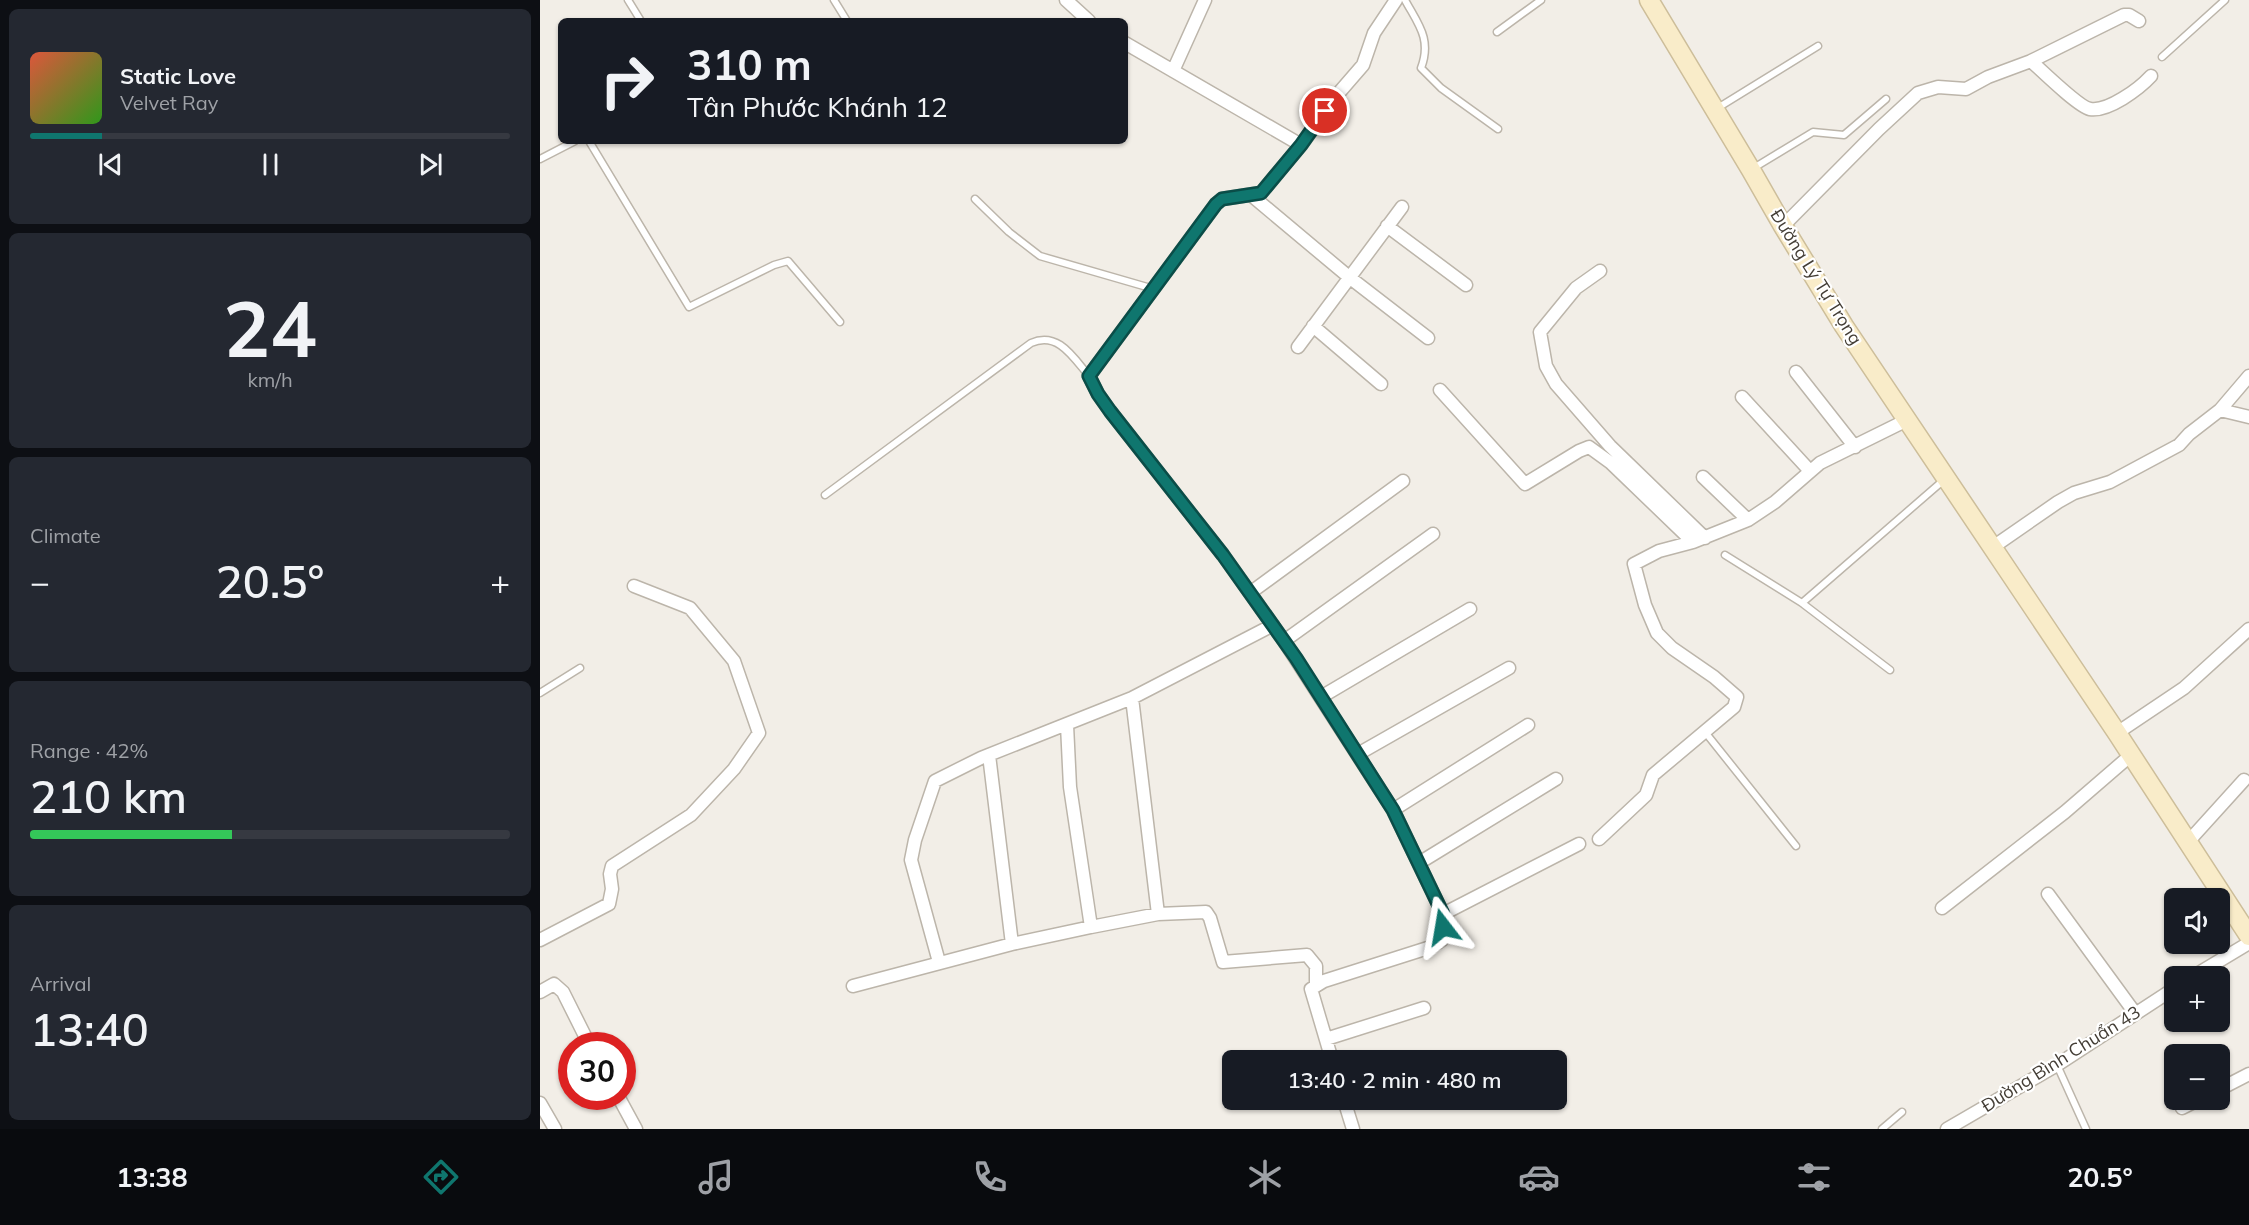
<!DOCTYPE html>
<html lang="en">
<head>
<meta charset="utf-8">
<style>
	:root { --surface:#171b24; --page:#242831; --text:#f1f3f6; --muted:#9ea1a6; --line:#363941; --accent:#0f766e }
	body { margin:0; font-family:Mulish,sans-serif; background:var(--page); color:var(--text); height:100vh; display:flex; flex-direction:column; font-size:22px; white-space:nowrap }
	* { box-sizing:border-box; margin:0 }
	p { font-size:20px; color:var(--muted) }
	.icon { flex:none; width:33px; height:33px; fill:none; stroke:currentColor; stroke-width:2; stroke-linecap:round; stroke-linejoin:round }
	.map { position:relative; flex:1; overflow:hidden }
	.sheet { display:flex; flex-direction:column; gap:9px; padding:9px; background:#0d0f14; width:540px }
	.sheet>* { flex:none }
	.hud { position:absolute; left:18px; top:18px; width:570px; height:126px; border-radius:9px; box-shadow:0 2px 4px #0004; background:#171b24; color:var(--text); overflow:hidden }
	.tools { position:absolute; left:1624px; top:888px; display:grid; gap:12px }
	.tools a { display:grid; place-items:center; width:66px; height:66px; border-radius:9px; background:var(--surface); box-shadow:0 2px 4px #0004; font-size:30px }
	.speed { position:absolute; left:18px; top:1032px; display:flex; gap:12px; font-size:30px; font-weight:700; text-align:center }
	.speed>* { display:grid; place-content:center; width:78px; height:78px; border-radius:50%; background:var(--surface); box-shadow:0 2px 4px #0004; line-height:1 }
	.speed .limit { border:9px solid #d22; background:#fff; color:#111 }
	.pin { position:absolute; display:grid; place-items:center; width:51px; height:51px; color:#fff; margin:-26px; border:3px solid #fff; border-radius:50%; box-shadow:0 2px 6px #0007 }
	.me { position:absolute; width:66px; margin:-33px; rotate:346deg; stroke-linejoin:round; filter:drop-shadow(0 0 4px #0008) }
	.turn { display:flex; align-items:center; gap:21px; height:126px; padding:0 30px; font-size:27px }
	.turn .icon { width:78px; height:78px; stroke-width:2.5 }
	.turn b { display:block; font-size:42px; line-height:51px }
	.big { font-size:45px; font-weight:600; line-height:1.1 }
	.sheet .widget { flex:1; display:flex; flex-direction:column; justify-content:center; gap:9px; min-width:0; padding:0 21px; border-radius:9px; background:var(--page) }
	.sheet .dial { align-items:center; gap:0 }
	.dial b { font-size:78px; line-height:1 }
	.song { display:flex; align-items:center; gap:18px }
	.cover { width:72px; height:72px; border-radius:9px; background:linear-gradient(135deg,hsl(10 70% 55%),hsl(110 70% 35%)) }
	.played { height:6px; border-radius:3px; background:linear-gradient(90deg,var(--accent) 15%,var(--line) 15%) }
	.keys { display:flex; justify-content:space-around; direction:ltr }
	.heat { display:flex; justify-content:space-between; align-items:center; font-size:33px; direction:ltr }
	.charge { height:9px; border-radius:4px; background:linear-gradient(90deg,#34c759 42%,var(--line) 0) }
	.trip { position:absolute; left:682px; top:1050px; width:345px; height:60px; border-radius:9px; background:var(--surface); box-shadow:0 2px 4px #0004; font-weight:600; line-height:60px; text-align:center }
	.menu { display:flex; height:96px; justify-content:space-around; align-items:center; background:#090b0e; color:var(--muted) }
	.menu .icon { width:42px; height:42px }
	.menu .selected { color:var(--accent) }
	.menu b { font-size:27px; color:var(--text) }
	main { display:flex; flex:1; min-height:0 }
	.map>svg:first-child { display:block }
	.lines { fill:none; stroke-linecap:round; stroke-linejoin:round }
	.service-casing { stroke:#bcb5aa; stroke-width:9 }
	.minor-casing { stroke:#bcb5aa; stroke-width:15 }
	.secondary-casing { stroke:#cdbe9a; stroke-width:21 }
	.service { stroke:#fff; stroke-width:6 }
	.minor { stroke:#fff; stroke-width:12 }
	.secondary { stroke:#f9ecc9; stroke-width:18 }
	.route-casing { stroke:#0a4d48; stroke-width:15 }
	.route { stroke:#0f766e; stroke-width:10 }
	.labels { text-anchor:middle; stroke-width:4.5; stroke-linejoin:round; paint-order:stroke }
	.street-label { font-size:18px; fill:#443e36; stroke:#fff }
</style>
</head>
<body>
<main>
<section class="sheet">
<div class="widget">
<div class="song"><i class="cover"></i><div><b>Static Love</b><p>Velvet Ray</p></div></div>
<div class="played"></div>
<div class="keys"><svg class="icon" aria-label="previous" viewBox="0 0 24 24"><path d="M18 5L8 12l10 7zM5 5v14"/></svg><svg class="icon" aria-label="pause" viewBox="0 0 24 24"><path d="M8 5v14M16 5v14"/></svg><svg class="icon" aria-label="next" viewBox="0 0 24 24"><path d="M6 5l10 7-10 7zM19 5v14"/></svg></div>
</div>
<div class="widget dial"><b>24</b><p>km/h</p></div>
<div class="widget"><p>Climate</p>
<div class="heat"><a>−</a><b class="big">20.5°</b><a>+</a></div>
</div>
<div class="widget"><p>Range · 42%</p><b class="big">210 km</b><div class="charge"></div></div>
<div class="widget"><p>Arrival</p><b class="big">13:40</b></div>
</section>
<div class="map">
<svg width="1709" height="1129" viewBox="0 0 1709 1129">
	<rect width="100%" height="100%" fill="#f2eee7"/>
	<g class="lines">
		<g class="service-casing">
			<path id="service" d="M88,0L101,21
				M294,0L307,21
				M865,0C878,24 892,39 881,68L901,88L958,129
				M957,32L1001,0
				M1622,57L1685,0
				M1176,109L1278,46
				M49,141L149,307L234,265L248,261L300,322
				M0,159L35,141
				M1212,169L1273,132L1304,135L1346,99
				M435,199L469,232L500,256L614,289
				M285,495L491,343C518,331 533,357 549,376
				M1185,555L1262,603L1350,670
				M1262,603L1405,479
				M0,693L40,668
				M1165,732L1256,846
				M1517,1065L1546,1129
				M1342,1129L1362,1112"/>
		</g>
		<g class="minor-casing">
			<path id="minor" d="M526,0L549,21
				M585,43L761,145
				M1491,61L1584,15H1589L1599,21
				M633,71L665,0
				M711,195L809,277L888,338
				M847,226L926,285
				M1243,226L1339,129L1378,93L1398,87L1426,89L1448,77L1491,61C1502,71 1539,107 1550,109C1568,112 1599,89 1611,76
				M1060,271L1036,288L1000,332L1006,366L1016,384L1070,446L1165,538
				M773,326L841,384
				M758,347L862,207
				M1256,372L1315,447
				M900,390L985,484L1039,451L1049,447L1071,463L1153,542
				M1202,397L1270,471
				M1680,410L1709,417
				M1163,477L1208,520
				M1453,547L1518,502L1534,493L1570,482L1639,445L1649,434L1680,410L1709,376
				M710,593L863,481
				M744,641L893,534
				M781,697L930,609
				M592,698L618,914
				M527,725L530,787L551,927L618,914L666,912L670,918L683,962L767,955L776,966V985
				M1577,733L1644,688L1709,629
				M818,754L969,668
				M449,755L472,944
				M853,810L988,725
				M1059,839L1106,795L1113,775L1194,707L1197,697L1174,677L1132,648L1117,633L1105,605L1094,564L1119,551L1153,542L1208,520L1235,502L1280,463L1367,420
				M1647,843L1704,780
				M879,863L1016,779
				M1508,894L1595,1013
				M1402,908L1525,812L1591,755
				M903,914L1039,844
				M0,940L69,904L72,889L70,874L72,866L151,815L194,769L219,733L194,661L150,608L94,586
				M399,962L371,860L375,840L395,781L441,758L592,698L733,625
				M1654,976L1709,943
				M313,986L472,944L551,927
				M0,992L14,984L23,992L50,1046
				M786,1039L884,1008
				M792,1060L771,989L784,981L891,947L902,940L903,914L853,810L744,641L683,555L570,411L558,394L549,376L676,204L682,199L721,193L761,145L797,95L823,65L834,33L856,0
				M1680,1089L1709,1074
				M78,1096L96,1129
				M804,1100L813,1129
				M0,1103L15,1129
				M1642,1108L1658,1100
				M1407,1129L1517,1065L1635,988"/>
		</g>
		<g class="secondary-casing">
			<path id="secondary" d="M1109,0L1211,170L1243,226L1304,326L1577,733L1709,936"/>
		</g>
		<use href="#service" class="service"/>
		<use href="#minor" class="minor"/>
		<use href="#secondary" class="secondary"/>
	</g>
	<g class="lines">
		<g class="route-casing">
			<path id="route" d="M785,111L761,145L721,193L682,199L676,204L549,376L558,394L570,411L683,555L756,658L853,810L903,914V927"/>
		</g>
		<use href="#route" class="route"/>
	</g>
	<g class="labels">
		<g class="street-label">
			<text transform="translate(1276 277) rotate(58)" y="6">Đường Lý Tự Trọng</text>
			<text transform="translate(1521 1059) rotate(-32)" y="6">Đường Bình Chuẩn 43</text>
		</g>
	</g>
</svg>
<div class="tools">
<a><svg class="icon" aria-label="sound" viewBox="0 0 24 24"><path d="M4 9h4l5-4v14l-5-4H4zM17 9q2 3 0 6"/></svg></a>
<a>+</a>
<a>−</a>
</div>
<div class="speed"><div class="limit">30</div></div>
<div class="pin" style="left:785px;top:111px;background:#d93025"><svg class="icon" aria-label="arrive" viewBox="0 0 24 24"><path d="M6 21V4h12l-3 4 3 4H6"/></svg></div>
<svg class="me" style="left:903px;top:927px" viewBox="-20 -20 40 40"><path d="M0-17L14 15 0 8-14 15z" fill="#0f766e" stroke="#fff" stroke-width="4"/></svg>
<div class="trip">13:40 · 2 min · 480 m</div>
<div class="hud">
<div class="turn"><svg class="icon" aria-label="right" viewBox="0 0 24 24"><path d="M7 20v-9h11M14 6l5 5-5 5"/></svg><div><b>310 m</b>Tân Phước Khánh 12</div></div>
</div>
</div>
</main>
<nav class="menu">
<b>13:38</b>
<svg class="icon selected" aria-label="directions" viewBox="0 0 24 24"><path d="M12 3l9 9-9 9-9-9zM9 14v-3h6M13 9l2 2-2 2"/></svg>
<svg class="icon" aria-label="music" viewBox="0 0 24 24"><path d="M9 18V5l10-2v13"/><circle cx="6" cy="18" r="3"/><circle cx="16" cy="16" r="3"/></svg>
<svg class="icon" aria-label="phone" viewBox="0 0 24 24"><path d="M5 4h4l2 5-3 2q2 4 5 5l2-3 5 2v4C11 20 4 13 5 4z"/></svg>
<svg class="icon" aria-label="climate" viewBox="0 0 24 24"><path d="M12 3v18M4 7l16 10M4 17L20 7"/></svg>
<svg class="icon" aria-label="car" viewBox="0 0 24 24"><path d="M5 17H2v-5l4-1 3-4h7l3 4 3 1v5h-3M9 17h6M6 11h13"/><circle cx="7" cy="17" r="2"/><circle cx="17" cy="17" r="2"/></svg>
<svg class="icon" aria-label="filters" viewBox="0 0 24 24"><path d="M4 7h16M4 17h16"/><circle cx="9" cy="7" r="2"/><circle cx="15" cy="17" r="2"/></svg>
<b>20.5°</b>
</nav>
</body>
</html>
